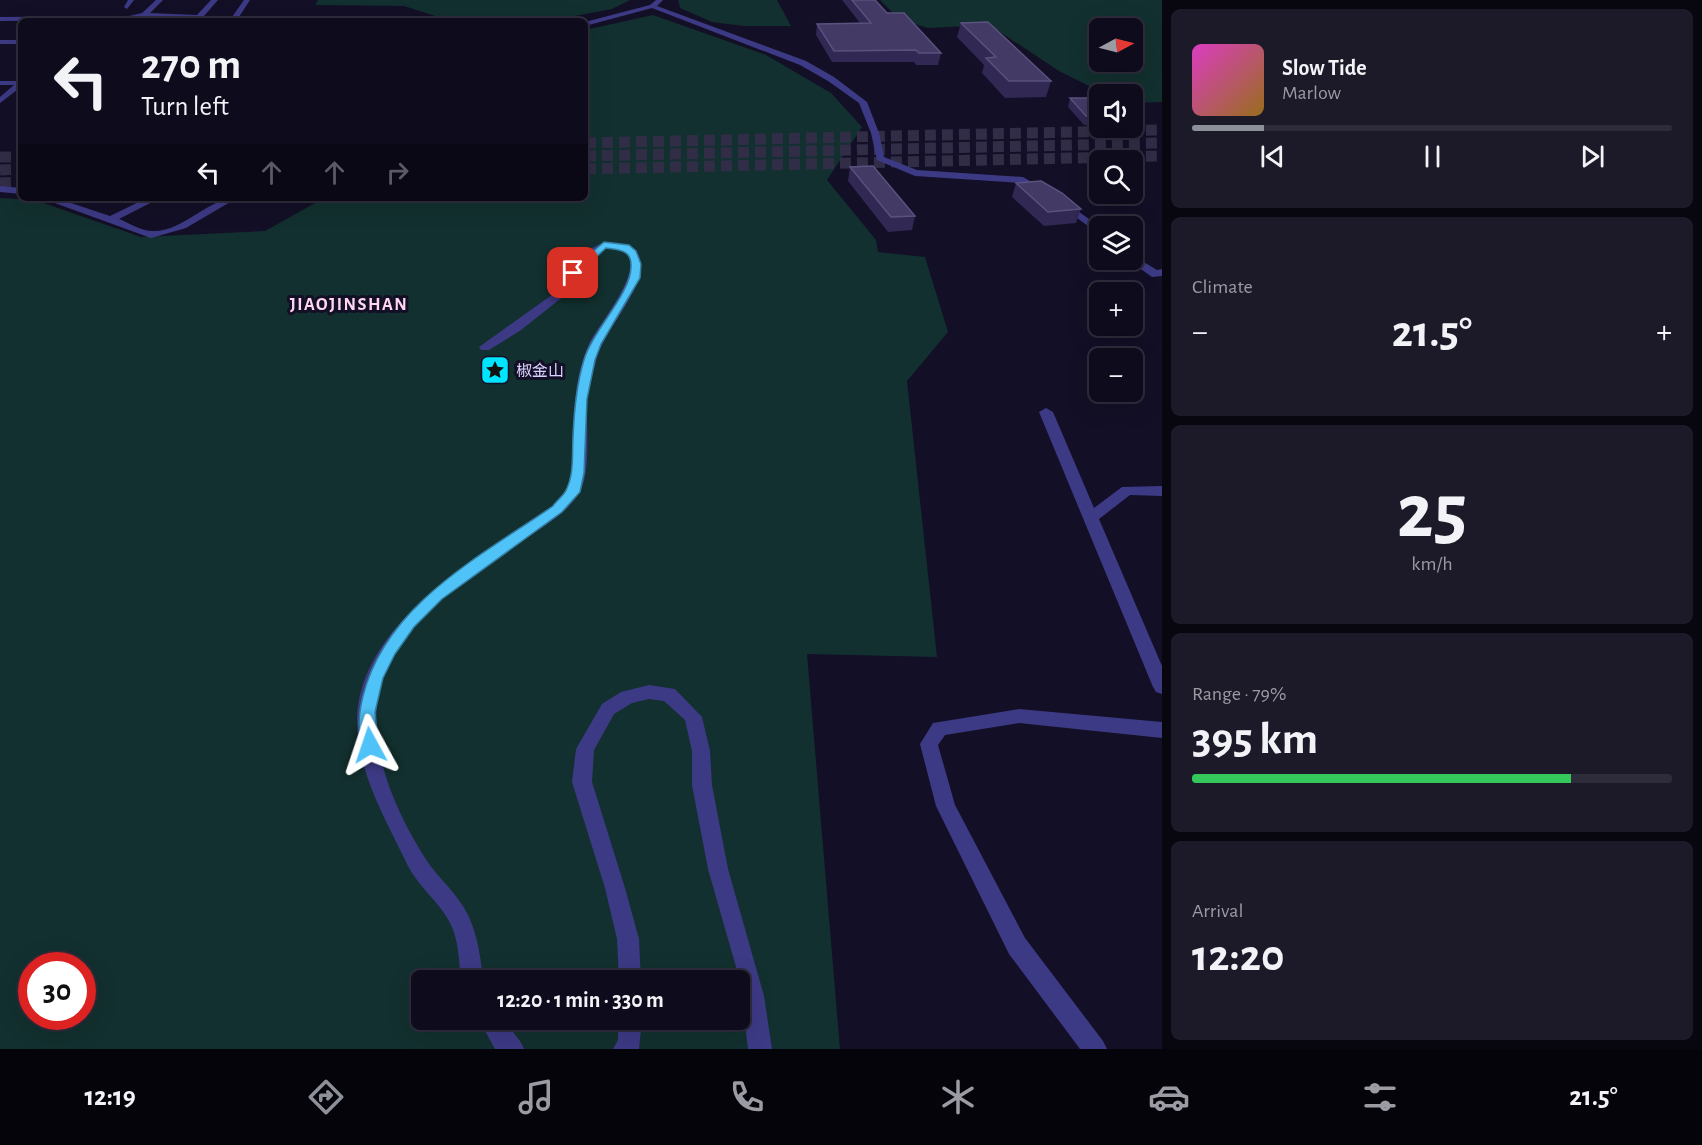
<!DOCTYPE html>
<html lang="en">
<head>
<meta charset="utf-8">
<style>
	:root { --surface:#0e0b1c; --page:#1c1929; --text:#f1f3f6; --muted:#9b9ba3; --line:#2e2b3b; --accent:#8c9099 }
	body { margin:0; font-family:"Alegreya Sans","Noto Sans SC",sans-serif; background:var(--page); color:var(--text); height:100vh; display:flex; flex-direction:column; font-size:22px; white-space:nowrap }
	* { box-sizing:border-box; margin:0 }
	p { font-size:20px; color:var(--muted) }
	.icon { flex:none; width:33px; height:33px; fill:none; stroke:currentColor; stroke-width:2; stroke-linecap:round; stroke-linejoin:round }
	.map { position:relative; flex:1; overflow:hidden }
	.details { display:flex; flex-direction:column; gap:9px; padding:9px; background:#08060f; width:540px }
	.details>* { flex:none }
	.guide { position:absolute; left:18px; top:18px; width:570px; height:183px; border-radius:9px; box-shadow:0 6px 24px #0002,0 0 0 2px var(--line); background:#0e0b1c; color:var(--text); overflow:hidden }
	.needle { width:39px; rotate:83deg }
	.controls { position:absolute; left:1089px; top:18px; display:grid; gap:12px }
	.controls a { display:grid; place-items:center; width:54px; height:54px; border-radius:9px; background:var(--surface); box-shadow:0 6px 24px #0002,0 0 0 2px var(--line); font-size:30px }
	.speed { position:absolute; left:18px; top:952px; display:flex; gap:12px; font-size:30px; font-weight:700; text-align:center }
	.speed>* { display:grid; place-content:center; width:78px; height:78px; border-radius:50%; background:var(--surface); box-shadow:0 6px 24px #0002,0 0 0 2px var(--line); line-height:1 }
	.speed .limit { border:9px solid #d22; background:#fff; color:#111 }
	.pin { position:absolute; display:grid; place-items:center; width:51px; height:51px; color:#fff; margin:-26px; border-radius:12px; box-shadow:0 3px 9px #0006 }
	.me { position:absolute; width:66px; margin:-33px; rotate:355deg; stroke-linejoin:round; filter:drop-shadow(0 0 4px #0008) }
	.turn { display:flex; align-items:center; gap:21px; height:126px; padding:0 24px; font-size:27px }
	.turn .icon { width:78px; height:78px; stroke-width:2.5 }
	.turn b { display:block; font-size:42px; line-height:51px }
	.lanes { display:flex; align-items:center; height:57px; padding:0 24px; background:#0003; justify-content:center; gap:30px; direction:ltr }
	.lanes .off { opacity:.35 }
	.big { font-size:45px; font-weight:700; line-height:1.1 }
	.details .card { flex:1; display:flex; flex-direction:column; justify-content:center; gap:9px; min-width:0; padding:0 21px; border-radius:9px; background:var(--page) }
	.details .dial { align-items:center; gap:0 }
	.dial b { font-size:78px; line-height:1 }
	.song { display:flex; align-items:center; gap:18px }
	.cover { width:72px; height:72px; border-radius:9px; background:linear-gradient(135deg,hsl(310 70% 55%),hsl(40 70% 35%)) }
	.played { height:6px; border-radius:3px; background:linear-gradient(90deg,var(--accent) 15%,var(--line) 15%) }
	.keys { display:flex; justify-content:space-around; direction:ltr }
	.heat { display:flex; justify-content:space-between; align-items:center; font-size:33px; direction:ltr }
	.charge { height:9px; border-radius:4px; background:linear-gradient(90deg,#34c759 79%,var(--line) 0) }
	.trip { position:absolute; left:411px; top:970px; width:339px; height:60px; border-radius:9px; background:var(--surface); box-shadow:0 6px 24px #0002,0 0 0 2px var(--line); font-weight:700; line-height:60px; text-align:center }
	.dock { display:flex; height:96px; justify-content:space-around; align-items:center; background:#06040b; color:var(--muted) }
	.dock .icon { width:42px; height:42px }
	.dock .on { color:var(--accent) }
	.dock b { font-size:27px; color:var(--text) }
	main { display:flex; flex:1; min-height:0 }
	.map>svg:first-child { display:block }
	.green { fill:#12302f; fill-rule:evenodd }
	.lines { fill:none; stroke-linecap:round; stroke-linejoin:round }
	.highway-tunnel { stroke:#312d47; stroke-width:11; stroke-dasharray:11 6; stroke-linecap:butt }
	.minor { fill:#3d3a85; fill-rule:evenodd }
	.wall { fill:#312854 }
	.building { fill:#433a66; stroke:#5a527e; stroke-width:1.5 }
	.route { fill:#4fc3f7; stroke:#337fa1; stroke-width:1.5 }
	.labels { text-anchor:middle; stroke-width:6; stroke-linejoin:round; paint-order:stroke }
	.poi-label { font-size:16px; fill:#d9d4ff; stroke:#130f26; text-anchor:start }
	.far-district-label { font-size:18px; font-weight:bold; letter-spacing:1.5px; fill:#ffd6f0; stroke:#130f26 }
</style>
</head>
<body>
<main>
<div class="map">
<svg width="1162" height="1049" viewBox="0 0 1162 1049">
	<rect width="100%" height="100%" fill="#130f26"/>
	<path class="green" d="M318,0H630L612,9L548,21H451L404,6L315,5Z
		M678,0H777L791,26H744L712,22L680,8Z
		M880,0H1162V102L1133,103L1132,94H1105L1059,71L997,30L969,26L928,28L899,19ZM1100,28H1132V62H1100Z
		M653,15L766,55L831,93L862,127L827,180L876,240L878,252L925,257L948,332L907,381L937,657L807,654L840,1049H0V198L35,200L141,237L265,231L324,198H585V30ZM32,966H82V1017H32ZM422,981H740V1020H422Z"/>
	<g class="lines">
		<path class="highway-tunnel" d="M585,143L1162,130
			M585,156L1162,143
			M0,157H21
			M585,169L1162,156
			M0,170L21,169
			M0,183L21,182"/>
		<path class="minor" d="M128,0H134L127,9L124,7Z
			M156,0H163L150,13L197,15L211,0H218L204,16L232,17L244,0H250L239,17L288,21L144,17L129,20L0,21V17L129,16L142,13Z
			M656,0H663L657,6L806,61L834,77L867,102L879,133L884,157L917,170L1023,177L1049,192L1041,194L1021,183L915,176L877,160L871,133L859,103L828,81L800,65L652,8L585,26V22L650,5Z
			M0,40H21V44H0Z
			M0,81H21V87L0,103V97L14,85H0Z
			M0,186L21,188V194L0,192Z
			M41,198H56L110,216L147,198H160L119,219C129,223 143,232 154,231C185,231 207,198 237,198L186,228L151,238Z
			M1064,201L1100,227V235L1061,206V202Z
			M604,242C621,242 640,244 641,265C643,290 603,332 596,361C593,374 588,388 587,401C586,425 592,476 578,495C564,516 539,529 519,543C468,577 410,615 385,674C360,735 394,810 427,861C440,880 458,894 468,915C478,936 481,959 483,981H461C459,962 459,940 450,923C439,901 418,887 407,864C388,824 364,784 358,738C344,630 478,557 552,506C557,500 564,495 567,488C573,474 572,458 572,443C574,410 575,374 589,344C599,322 665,248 606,248L577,275L564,296L521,330L489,350H481L479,347L556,292L569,271L592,248Z
			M1132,255L1157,270L1162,269V276L1152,277L1128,260H1132Z
			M1046,408L1053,412L1094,508L1122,487L1162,486V496L1130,495L1099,519L1162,666V694L1156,692L1153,687L1039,412Z
			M649,685L675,689L702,717L710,751L712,785L728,869L764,996L772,1049H748L740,981L708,869L692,785V751L685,720L664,701L649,699L632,703L614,714L594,750L592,782L625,888L639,939L641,981H619L617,939L605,888L572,782L576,749L602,704L621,692Z
			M1019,709L1162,722V738L1019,723L945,735L938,745L955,805L1025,938L1103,1041L1107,1049H1080L1009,954L936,806L920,744L933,723Z
			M479,1020H504L520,1041L524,1049H495Z
			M618,1020H642L639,1049H613L618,1040Z"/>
	</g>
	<path class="wall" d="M842,0H875L887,13L941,53L938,65H916L914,62H832L816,35L817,24L860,23Z
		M961,23L1051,81L1046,97L1005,98L982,73L984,65L957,37Z
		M1070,98L1100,107V125H1084L1068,107Z
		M850,167L915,216L912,230L888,232L848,181Z
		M1016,183L1081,209L1076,223L1044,226L1012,197Z"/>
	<path class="building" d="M852,0H875L887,13H904L941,53H919L916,50L834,51L817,24L871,23Z
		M988,22L1051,81H1009L986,58L996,57L961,23Z
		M1070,98H1092L1100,107V116H1086Z
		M873,166L915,216L891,217L850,167Z
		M1041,181L1062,193L1081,209L1048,212L1016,183Z"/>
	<path class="route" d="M604,242L629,245L636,251L641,264L640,278L601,344L595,360L587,399L584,473L580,492L562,512L442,599L414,627L395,654L383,678L375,712L378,745L376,750L370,752L364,750C356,734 359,712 363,696C386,604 481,556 553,506C557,500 565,495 567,488C574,473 572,454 573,438C574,411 576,386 584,360C592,331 631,294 631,267C632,250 620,250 606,248L577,275H570V271Z"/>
	<defs>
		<g id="sight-square" transform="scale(1.5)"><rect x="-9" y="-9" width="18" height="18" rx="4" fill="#00e5ff" stroke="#130f26"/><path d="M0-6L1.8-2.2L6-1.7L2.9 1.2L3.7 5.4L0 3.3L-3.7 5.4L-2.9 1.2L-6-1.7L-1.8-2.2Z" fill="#111"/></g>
	</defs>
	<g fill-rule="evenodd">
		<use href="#sight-square" x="495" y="370"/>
	</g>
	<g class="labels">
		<g class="poi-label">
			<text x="516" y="376">椒金山</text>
		</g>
		<g class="far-district-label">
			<text x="349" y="310">JIAOJINSHAN</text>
		</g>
	</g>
</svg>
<div class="controls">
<a><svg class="needle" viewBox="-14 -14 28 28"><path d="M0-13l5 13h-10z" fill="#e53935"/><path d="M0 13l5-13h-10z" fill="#9b9ba3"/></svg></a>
<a><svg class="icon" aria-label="sound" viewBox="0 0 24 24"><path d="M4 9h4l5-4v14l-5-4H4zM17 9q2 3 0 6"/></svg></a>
<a><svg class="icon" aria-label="search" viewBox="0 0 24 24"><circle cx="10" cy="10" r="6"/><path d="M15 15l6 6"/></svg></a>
<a><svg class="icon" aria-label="layers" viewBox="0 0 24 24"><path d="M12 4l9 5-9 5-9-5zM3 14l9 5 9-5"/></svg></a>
<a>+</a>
<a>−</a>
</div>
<div class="speed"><div class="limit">30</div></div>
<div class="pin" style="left:573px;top:273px;background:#d93025"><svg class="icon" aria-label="arrive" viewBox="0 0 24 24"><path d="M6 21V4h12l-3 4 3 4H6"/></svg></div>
<svg class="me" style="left:370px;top:745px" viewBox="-20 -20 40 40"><path d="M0-17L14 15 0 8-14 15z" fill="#4fc3f7" stroke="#fff" stroke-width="4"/></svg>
<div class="trip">12:20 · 1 min · 330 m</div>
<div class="guide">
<div class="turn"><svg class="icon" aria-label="left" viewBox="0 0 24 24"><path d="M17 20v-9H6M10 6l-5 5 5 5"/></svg><div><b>270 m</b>Turn left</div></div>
<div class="lanes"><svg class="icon" aria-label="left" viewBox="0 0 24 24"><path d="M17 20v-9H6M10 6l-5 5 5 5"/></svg><svg class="icon off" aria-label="ahead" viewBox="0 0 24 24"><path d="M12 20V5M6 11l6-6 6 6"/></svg><svg class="icon off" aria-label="ahead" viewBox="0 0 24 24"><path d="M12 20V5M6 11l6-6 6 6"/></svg><svg class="icon off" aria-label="right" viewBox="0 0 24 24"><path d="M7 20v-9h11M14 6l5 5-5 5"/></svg></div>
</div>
</div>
<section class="details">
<div class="card">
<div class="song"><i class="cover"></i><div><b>Slow Tide</b><p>Marlow</p></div></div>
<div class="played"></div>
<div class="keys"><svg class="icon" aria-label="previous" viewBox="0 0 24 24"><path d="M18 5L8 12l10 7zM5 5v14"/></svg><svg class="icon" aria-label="pause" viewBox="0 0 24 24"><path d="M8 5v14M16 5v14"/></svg><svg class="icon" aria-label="next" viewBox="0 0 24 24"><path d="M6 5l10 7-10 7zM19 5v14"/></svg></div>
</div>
<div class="card"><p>Climate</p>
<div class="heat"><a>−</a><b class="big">21.5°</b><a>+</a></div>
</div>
<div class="card dial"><b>25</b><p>km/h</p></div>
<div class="card"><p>Range · 79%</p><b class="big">395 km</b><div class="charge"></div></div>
<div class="card"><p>Arrival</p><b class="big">12:20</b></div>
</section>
</main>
<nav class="dock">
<b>12:19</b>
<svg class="icon on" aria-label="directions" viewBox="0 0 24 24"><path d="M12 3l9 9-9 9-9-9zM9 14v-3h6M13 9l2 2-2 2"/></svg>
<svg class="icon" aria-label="music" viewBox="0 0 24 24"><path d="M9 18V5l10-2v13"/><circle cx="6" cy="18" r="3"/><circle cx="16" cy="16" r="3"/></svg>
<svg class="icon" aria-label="phone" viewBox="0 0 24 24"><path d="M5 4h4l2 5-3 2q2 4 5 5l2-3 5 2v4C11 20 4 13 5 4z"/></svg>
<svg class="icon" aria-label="climate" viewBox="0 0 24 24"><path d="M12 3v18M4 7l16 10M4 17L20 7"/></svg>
<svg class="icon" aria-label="car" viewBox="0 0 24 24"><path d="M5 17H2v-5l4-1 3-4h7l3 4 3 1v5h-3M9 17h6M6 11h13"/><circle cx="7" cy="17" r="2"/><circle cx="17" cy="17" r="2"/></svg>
<svg class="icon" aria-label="filters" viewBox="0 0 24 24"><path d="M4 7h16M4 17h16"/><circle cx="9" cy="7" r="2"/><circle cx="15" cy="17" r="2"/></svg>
<b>21.5°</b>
</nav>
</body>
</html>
